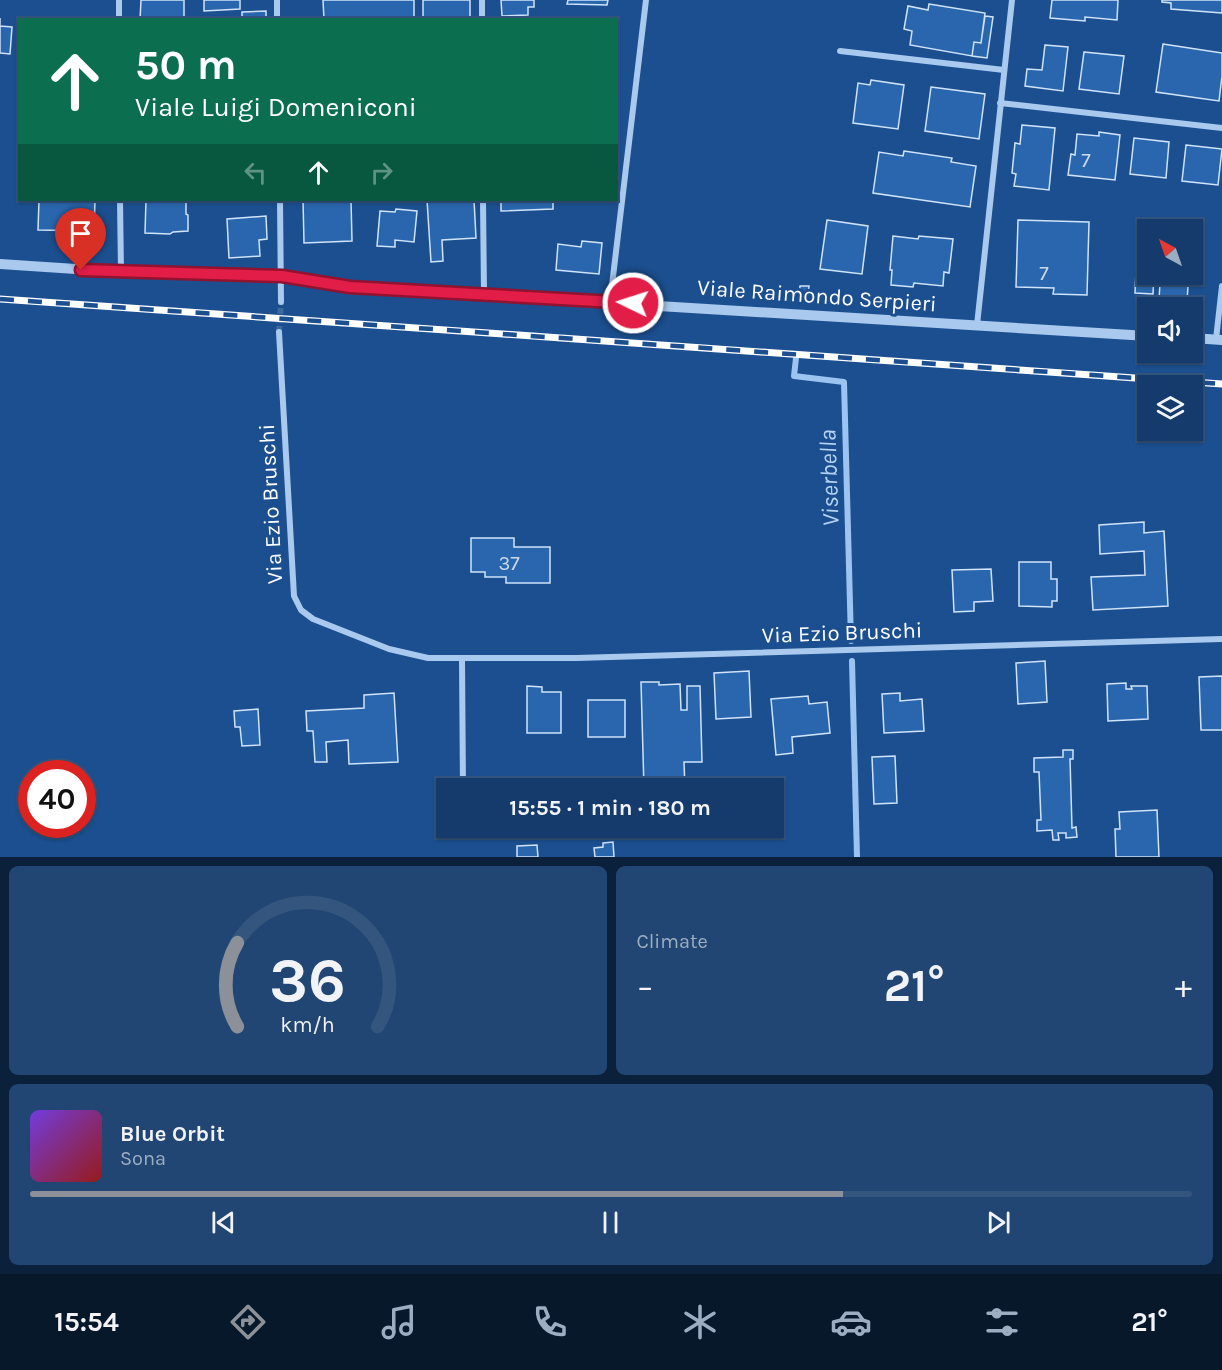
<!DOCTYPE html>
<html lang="en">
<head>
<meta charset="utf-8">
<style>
	:root { --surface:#143b6b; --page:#214673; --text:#f1f3f6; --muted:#9dadc1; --line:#33557e; --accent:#8c9099 }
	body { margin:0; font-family:Karla,sans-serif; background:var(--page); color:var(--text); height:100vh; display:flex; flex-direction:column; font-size:22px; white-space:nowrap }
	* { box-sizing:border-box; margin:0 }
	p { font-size:20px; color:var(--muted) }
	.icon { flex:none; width:33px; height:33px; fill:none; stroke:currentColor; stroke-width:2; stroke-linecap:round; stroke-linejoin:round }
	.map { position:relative; height:857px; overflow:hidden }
	.panel { display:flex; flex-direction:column; gap:9px; padding:9px; background:#0b203b; flex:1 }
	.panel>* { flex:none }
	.banner { position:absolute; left:18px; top:18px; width:600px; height:183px; border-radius:0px; box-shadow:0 2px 4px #0004,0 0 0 2px var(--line); background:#0b6e4f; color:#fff; overflow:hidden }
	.needle { width:39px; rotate:320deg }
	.controls { position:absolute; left:1137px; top:219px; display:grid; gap:12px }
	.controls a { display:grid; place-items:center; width:66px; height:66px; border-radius:0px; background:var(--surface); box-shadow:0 2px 4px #0004,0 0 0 2px var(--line); font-size:30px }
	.speed { position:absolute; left:18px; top:760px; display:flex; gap:12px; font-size:30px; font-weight:700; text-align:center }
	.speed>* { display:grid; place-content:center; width:78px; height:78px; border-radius:50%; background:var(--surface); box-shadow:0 2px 4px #0004,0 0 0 2px var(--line); line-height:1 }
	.speed .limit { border:9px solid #d22; background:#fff; color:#111 }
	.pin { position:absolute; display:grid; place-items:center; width:51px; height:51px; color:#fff; margin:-62px -26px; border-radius:50% 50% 50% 0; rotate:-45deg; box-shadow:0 0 6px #0007 }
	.pin .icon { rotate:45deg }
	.me { position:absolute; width:66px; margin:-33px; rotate:274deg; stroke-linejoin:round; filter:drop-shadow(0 0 4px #0008) }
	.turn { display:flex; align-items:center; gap:21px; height:126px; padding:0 18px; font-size:27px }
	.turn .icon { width:78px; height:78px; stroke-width:2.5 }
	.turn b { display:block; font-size:42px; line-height:51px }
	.lanes { display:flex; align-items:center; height:57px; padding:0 18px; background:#0003; justify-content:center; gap:30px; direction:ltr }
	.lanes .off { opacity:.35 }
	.big { font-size:45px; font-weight:700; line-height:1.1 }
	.panel .widget { flex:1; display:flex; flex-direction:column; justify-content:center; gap:9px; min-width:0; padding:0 21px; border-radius:9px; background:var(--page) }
	.panel .dial { align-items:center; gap:0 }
	.dial svg { height:156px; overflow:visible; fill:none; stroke:var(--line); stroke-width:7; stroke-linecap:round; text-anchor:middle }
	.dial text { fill:var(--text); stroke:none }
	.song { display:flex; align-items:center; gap:18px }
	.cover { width:72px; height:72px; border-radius:9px; background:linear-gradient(135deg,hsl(260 70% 55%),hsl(0 70% 35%)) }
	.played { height:6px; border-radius:3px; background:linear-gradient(90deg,var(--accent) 70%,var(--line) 70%) }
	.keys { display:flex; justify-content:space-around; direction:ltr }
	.heat { display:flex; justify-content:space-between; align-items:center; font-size:33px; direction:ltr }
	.panel .tiles { flex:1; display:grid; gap:9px; grid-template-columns:1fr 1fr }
	.widget:last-child { grid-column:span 2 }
	.trip { position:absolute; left:436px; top:778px; width:348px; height:60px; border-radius:0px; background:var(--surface); box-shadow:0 2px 4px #0004,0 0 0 2px var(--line); font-weight:700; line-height:60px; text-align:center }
	.menu { display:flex; height:96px; justify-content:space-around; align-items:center; background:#08182b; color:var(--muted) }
	.menu .icon { width:42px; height:42px }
	.menu .current { color:var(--accent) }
	.menu b { font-size:27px; color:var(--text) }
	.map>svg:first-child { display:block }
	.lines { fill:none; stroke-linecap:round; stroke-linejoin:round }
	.stream { stroke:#9cc4f0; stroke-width:6 }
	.building { fill:#2a66ad; stroke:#cfe3fa; stroke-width:1.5 }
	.minor-tunnel { stroke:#3d69a0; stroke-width:6; stroke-dasharray:6 3; stroke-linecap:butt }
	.minor { stroke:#a9c9ee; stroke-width:6 }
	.tertiary { stroke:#a9c9ee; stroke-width:10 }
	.rail-casing { stroke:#fff; stroke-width:7 }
	.rail { stroke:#1b4f8f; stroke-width:4.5; stroke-dasharray:14; stroke-linecap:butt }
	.route-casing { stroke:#92132f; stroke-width:15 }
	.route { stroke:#e11d48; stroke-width:10 }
	.labels { text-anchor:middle; stroke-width:6; stroke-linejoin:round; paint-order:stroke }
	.number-label { font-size:20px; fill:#cad9ea }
	.street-label { font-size:22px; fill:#fff; stroke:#1b4f8f }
	.water-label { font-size:24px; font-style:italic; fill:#b5d3f5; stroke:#1b4f8f }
</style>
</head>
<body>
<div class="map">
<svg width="1222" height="857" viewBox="0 0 1222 857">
	<rect width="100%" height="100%" fill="#1b4f8f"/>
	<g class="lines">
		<path class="stream" d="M796,358L794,376L844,382L851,641
			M852,661L857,857"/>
	</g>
	<path class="building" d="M141,0H184V20H140Z
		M204,0H240V9L204,11Z
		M323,0H414V20H324Z
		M423,0H470V20H423Z
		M501,0H534V7H528V15L502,16Z
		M568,0H608L607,5L567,4Z
		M1052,0H1118L1117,20L1085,17V21L1050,18Z
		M1162,0H1222V13L1171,9V3L1162,2Z
		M929,4L985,13L981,43L974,42L972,56L910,45L912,31L904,29L908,6L928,10Z
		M266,11V20H242V12Z
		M985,16L993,17L987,58L972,56L974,42L981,43Z
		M0,18V26L12,27L10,54L0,53Z
		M1163,44L1222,53V76L1219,101L1156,92Z
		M1045,45L1068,47L1063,91L1025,86L1027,69L1042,70Z
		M1084,52L1124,56L1119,94L1079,89Z
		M871,80L904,85L898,129L853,123L858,83L870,85Z
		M931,87L985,94L979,139L925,131Z
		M1022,125L1055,128L1049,190L1014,186L1016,174L1012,173L1015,143L1020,144Z
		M1099,132L1120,135L1115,180L1068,175L1071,154L1075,155L1077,134L1099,136Z
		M1134,138L1169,142L1166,178L1130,174Z
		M1186,145L1222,149L1218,185L1182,181Z
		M904,151L952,158L951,162L976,166L970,207L873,193L879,152L903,156Z
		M39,200H95L94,231L38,230Z
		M146,200H186V214L188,215V231L173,232L170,234L145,233Z
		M303,200H351L352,241L304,243Z
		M427,200H474L476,238L442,240L443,261L431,262Z
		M501,200H553V209L501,211Z
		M396,209L417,211L414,242L395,240V247L377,246L380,211L395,212Z
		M266,216L267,239L259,240L260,256L229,258L227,219Z
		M827,220L868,226L862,274L820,269Z
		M1018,220L1089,222L1087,295L1053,294L1054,288L1016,287Z
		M893,236L918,239L919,236L953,239L949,273L944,272L943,286L914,283L913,287L891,285L892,270H890Z
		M1145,239H1148V274H1154L1153,294L1135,293L1136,271H1143Z
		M582,241L602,243L599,274L556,270L558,244L581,247Z
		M1166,274H1183V286H1188L1187,302L1159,300L1160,283H1165Z
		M800,286H809L808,297L799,296Z
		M1144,522V533L1164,531L1168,606L1093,610L1091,577L1145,575L1144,551L1100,554L1099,525Z
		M471,538H514V547H550V583H506V577H485V572H471Z
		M1019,562H1051V579H1057V601H1052V607L1019,606Z
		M991,569L993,601L974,602V611L954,612L952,570Z
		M1045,661L1047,702L1018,704L1016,663Z
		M749,671L751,717L716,719L714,673Z
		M1222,676V730H1201L1199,677Z
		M641,682H659V685L680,684L681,710H687V686H700L702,762H684L685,789H644Z
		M1126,683V689H1132L1131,686H1147L1148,719L1108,721L1107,684Z
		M527,686L542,687V692H561V733H527Z
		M394,693L398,762L349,764L348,740L326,742L327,762H315L313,731H307L306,711L364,708V695Z
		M900,693V701L922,699L924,731L884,733L882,694Z
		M808,696L809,704L827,702L830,733L792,737L793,753L776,755L771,699Z
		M588,700H625V737H588Z
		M258,709L260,745L242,746L240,727H235L234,711Z
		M1063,750H1073V759H1070L1072,828L1076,827L1077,837L1066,838V833H1058L1059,840H1053L1052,830L1037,831V820H1041L1039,772H1034V758L1063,757Z
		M895,756L897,803L874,804L872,757Z
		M1157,810L1159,857H1116L1115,829H1120L1119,812Z
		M613,842L614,857H595L594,848L603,847V843Z
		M537,845L538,857H517V846Z"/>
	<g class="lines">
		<path class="minor-tunnel" d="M279,332L281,302"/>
		<path class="minor" d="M119,0V20
			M277,0V20
			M482,20V0
			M840,51L1004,70
			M1000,103L1222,128
			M120,200L121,272
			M280,200L281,302
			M483,200L484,294
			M610,302L646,0
			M977,325L1012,0
			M279,332L294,596L301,610L313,619L389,649L428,658H577L1222,639
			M1216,339L1222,286
			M462,659L463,789"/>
		<path class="tertiary" d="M0,264L121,272L282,276L350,287L1148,336
			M1192,338L1222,340"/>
		<g class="rail-casing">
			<path id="rail" d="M0,299L1222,384"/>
		</g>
		<use href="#rail" class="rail"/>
	</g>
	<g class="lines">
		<g class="route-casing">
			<path id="route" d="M81,270L282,276L350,287L633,303"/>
		</g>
		<use href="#route" class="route"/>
	</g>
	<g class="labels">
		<g class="number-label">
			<text x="1086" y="167">7</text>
			<text x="1044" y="280">7</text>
			<text x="509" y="570">37</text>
		</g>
		<g class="street-label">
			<text transform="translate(817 295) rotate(4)" y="8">Viale Raimondo Serpieri</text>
			<text transform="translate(270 504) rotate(-93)" y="8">Via Ezio Bruschi</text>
			<text transform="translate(842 632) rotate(-2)" y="8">Via Ezio Bruschi</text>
		</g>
		<g class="water-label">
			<text transform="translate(829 478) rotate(-92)" y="8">Viserbella</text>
		</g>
	</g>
</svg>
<div class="controls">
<a><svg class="needle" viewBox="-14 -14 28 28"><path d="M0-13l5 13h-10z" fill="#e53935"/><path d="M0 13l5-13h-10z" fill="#9dadc1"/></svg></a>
<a><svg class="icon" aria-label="sound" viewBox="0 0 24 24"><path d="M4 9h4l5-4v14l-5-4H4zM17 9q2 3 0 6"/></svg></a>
<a><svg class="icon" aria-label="layers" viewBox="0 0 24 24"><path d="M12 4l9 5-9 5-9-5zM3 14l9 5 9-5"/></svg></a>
</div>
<div class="speed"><div class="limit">40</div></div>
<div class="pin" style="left:81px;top:270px;background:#d93025"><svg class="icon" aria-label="arrive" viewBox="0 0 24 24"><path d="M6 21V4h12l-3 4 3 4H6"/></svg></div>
<svg class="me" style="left:633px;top:303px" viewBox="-20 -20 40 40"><circle r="17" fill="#e11d48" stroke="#fff" stroke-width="3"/><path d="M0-11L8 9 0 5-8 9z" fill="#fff"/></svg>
<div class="trip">15:55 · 1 min · 180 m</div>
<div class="banner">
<div class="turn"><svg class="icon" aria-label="ahead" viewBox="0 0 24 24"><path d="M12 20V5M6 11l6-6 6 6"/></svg><div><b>50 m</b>Viale Luigi Domeniconi</div></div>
<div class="lanes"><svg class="icon off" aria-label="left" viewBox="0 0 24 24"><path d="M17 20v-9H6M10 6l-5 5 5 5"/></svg><svg class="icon" aria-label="ahead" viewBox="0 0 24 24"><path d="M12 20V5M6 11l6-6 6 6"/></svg><svg class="icon off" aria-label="right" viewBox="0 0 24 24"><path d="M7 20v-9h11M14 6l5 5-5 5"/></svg></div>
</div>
</div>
<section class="panel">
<div class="tiles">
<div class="widget dial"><svg viewBox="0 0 100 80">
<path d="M14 69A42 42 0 1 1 86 69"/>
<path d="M14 69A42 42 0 0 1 14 26" stroke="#8c9099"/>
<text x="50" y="56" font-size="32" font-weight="700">36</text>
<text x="50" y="72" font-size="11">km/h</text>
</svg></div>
<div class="widget"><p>Climate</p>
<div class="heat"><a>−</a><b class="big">21°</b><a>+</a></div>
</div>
<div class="widget">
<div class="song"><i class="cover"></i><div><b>Blue Orbit</b><p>Sona</p></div></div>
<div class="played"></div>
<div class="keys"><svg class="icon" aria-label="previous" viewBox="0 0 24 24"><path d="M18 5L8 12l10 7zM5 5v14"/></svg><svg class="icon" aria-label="pause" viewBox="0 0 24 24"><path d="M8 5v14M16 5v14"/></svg><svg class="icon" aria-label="next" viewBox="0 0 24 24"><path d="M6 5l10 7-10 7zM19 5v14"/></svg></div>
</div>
</div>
</section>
<nav class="menu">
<b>15:54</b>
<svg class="icon current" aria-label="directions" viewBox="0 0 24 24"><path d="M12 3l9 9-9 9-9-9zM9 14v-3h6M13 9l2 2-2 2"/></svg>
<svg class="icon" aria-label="music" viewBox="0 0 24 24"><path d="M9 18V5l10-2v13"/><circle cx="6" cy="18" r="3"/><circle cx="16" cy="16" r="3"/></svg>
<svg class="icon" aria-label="phone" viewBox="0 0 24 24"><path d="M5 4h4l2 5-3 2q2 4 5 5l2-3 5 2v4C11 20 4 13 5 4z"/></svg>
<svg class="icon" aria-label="climate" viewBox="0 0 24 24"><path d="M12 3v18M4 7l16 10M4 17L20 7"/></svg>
<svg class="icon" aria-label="car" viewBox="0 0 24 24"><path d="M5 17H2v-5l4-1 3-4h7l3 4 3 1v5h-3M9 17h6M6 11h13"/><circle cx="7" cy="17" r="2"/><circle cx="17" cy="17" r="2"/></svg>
<svg class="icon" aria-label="filters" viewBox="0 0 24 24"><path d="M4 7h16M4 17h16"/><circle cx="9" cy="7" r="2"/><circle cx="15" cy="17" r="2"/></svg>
<b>21°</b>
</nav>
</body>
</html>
